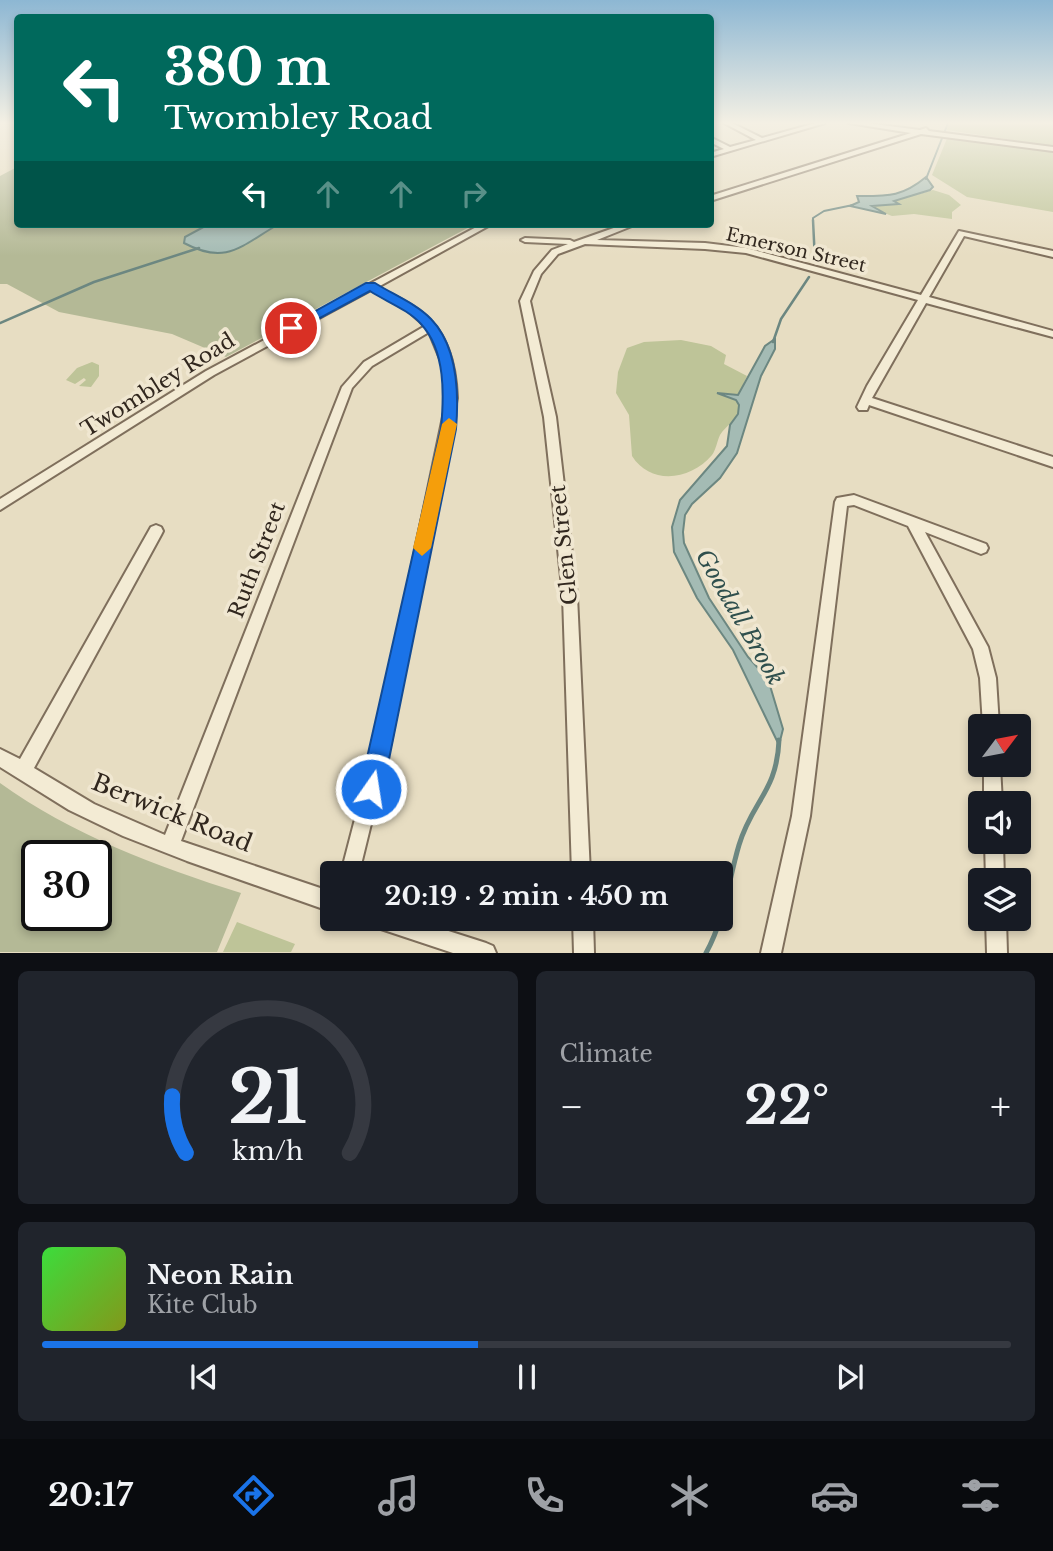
<!DOCTYPE html>
<html lang="en">
<head>
<meta charset="utf-8">
<style>
	:root { --surface:#171b24; --page:#20242c; --text:#f1f3f6; --muted:#9ea1a6; --line:#363941; --accent:#1a73e8 }
	body { margin:0; font-family:"Libre Baskerville",serif; background:var(--page); color:var(--text); height:100vh; display:flex; flex-direction:column; font-size:26px; white-space:nowrap }
	* { box-sizing:border-box; margin:0 }
	p { font-size:23px; color:var(--muted) }
	.icon { flex:none; width:38px; height:38px; fill:none; stroke:currentColor; stroke-width:2; stroke-linecap:round; stroke-linejoin:round }
	.map { position:relative; height:953px; overflow:hidden }
	.drawer { display:flex; flex-direction:column; gap:18px; padding:18px; background:#0d0f14; flex:1 }
	.drawer>* { flex:none }
	.hud { position:absolute; left:14px; top:14px; width:700px; height:214px; border-radius:7px; box-shadow:0 4px 10px #0003; background:#00695c; color:#fff; overflow:hidden }
	.needle { width:46px; rotate:58deg }
	.buttons { position:absolute; left:968px; top:714px; display:grid; gap:14px }
	.buttons a { display:grid; place-items:center; width:63px; height:63px; border-radius:7px; background:var(--surface); box-shadow:0 4px 10px #0003; font-size:35px }
	.speed { position:absolute; left:21px; top:840px; display:flex; gap:14px; font-size:35px; font-weight:700; text-align:center }
	.speed>* { display:grid; place-content:center; width:91px; height:91px; border-radius:50%; background:var(--surface); box-shadow:0 4px 10px #0003; line-height:1 }
	.speed .limit { border:4px solid #111; border-radius:10px; background:#fff; color:#111 }
	.pin { position:absolute; display:grid; place-items:center; width:60px; height:60px; color:#fff; margin:-30px; border:4px solid #fff; border-radius:50%; box-shadow:0 2px 7px #0007 }
	.me { position:absolute; width:77px; margin:-38px; rotate:13deg; stroke-linejoin:round; filter:drop-shadow(0 0 5px #0008) }
	.turn { display:flex; align-items:center; gap:24px; height:147px; padding:0 35px; font-size:32px }
	.turn .icon { width:91px; height:91px; stroke-width:2.5 }
	.turn b { display:block; font-size:49px; line-height:60px }
	.lanes { display:flex; align-items:center; height:66px; padding:0 35px; background:#0003; justify-content:center; gap:35px; direction:ltr }
	.lanes .off { opacity:.35 }
	.big { font-size:52px; font-weight:700; line-height:1.1 }
	.drawer .tile { flex:1; display:flex; flex-direction:column; justify-content:center; gap:10px; min-width:0; padding:0 24px; border-radius:10px; background:var(--page) }
	.drawer .dial { align-items:center; gap:0 }
	.dial svg { height:182px; overflow:visible; fill:none; stroke:var(--line); stroke-width:7; stroke-linecap:round; text-anchor:middle }
	.dial text { fill:var(--text); stroke:none }
	.song { display:flex; align-items:center; gap:21px }
	.cover { width:84px; height:84px; border-radius:10px; background:linear-gradient(135deg,hsl(120 70% 55%),hsl(70 70% 35%)) }
	.played { height:7px; border-radius:4px; background:linear-gradient(90deg,var(--accent) 45%,var(--line) 45%) }
	.keys { display:flex; justify-content:space-around; direction:ltr }
	.heat { display:flex; justify-content:space-between; align-items:center; font-size:38px; direction:ltr }
	.drawer .tiles { flex:1; display:grid; gap:18px; grid-template-columns:1fr 1fr }
	.tile:last-child { grid-column:span 2 }
	.trip { position:absolute; left:320px; top:861px; width:413px; height:70px; border-radius:7px; background:var(--surface); box-shadow:0 4px 10px #0003; font-weight:700; line-height:70px; text-align:center }
	.tabs { display:flex; height:112px; justify-content:space-around; align-items:center; background:#090b0e; color:var(--muted) }
	.tabs .icon { width:49px; height:49px }
	.tabs .on { color:var(--accent) }
	.tabs b { font-size:32px; color:var(--text) }
	.map>svg:first-child { display:block }
	.green { fill:#bec498 }
	.cemetery { fill:#b4b996; fill-rule:evenodd }
	.water { fill:#a4bbb4; stroke:#6c8781; stroke-width:2 }
	.lines { fill:none; stroke-linecap:round; stroke-linejoin:round }
	.stream-far2 { stroke:#6c8781; stroke-width:2 }
	.stream-far1 { stroke:#6c8781; stroke-width:2.5 }
	.stream { stroke:#6c8781; stroke-width:5 }
	.minor-casing { stroke:#7f6f5c; stroke-width:4 }
	.minor { fill:#f3ebd4; fill-rule:evenodd }
	.route { fill:#1a73e8; stroke:#114b97; stroke-width:2 }
	.slow { fill:#f59e0b }
	.labels { text-anchor:middle; stroke-width:7; stroke-linejoin:round; paint-order:stroke }
	.far-street-label { font-size:18px; fill:#31271e; stroke:#f0e7d1 }
	.street-label { font-size:21px; fill:#31271e; stroke:#f0e7d1 }
	.water-label { font-size:23px; font-style:italic; fill:#2f4f4d; stroke:#f0e7d1 }
	.near-street-label { font-size:24px; fill:#31271e; stroke:#f0e7d1 }
</style>
</head>
<body>
<div class="map">
<svg width="1053" height="953" viewBox="0 0 1053 953">
	<rect width="100%" height="100%" fill="#e7ddc2"/>
	<path class="green" d="M948,123H1053V146L947,130Z
		M948,136L1053,151V212L967,197L932,175Z
		M933,190L949,195L961,205L952,212V219L914,214L892,216L872,208L878,203H899L894,201Z
		M681,340L711,346L726,355L724,364L747,376L738,395L719,394L738,401L740,408C737,421 726,425 720,435C717,441 716,450 712,455C691,480 651,486 632,456L629,415L616,393L618,372L627,348L644,342Z
		M92,362L99,365V376L91,387L79,386L86,380L84,378L75,384L66,380L77,368Z
		M237,922L295,944L291,952H223Z"/>
	<path class="cemetery" d="M17,167L18,224H475L226,357L172,334L59,312L7,284H0V176Z
		M0,783C70,834 158,867 241,893L217,952H0ZM37,856H96V915H37Z"/>
	<path class="water" d="M926,177L933,187L930,190L894,201L899,204L872,206L886,214L850,206L859,202L857,196C888,196 902,197 926,177Z
		M209,224H279C242,245 227,266 184,243L185,237Z
		M775,339V349L761,376L737,453L720,478L692,504L685,515L683,532L684,543L709,598L748,657L768,679L783,729L779,745L733,650L697,598L674,552L672,527L680,500L727,446L730,425L738,414L739,405L736,400L717,393L738,395L765,346Z"/>
	<g class="lines">
		<path class="stream-far2" d="M926,179L948,123
			M813,222V218L824,211L853,205"/>
		<path class="stream-far1" d="M813,220L815,261
			M0,323L94,282L199,248
			M773,342L781,319L809,277"/>
		<path class="stream" d="M706,953C725,918 728,882 739,845C752,801 777,792 779,740"/>
		<g class="minor-casing">
			<path id="minor" d="M724,123H732L762,138L816,123H825L710,157V153L724,149L710,142V137L730,147L756,140Z
				M849,123H866L920,130L926,128L929,131L1053,147V151L921,134L710,201V196L911,133Z
				M482,224H492L378,287C394,296 412,303 426,316C449,336 456,369 457,398L391,742L359,873H341L375,742L447,398L443,366L429,332L372,366L352,388L181,841L332,892V912L187,861L123,836L69,810L0,767V749L20,759L151,527L156,525L161,527L163,531L161,535L34,768L94,804L165,835L342,387L364,362L425,326L407,310L371,290L214,375L0,510V499L206,371Z
				M625,224H637L597,240L705,243L746,248L921,295L959,231L1053,251V257L964,236L929,297L1053,331V337L926,303L872,398L1053,457V467L869,405L867,410H859L857,407L867,386L918,300L746,253L705,249L585,244L558,254L541,274L530,301L556,417L577,596L590,873H572L563,596L544,417L520,301L534,271L552,250L568,244L525,242L521,240L525,238L570,240L574,242Z
				M854,495L986,544L988,548L986,552L981,554L925,532L988,647L996,678L999,726H983L980,678L973,649L908,526L854,505L847,506L810,816L781,953H761L792,816L835,502L837,498Z
				M984,765H1000L1002,803H984Z
				M985,842H1003L1004,880H986Z
				M371,919H411L486,943L493,946L496,953H453L381,929L374,926Z
				M573,919H593L594,953H574Z
				M986,919H1006L1007,953H987Z"/>
		</g>
		<use href="#minor" class="minor"/>
	</g>
	<linearGradient id="sky" x2="0" y2="1"><stop stop-color="#8db7d3"/><stop offset="0.48" stop-color="#f4f0e4"/><stop offset="1" stop-color="#f4f0e4" stop-opacity="0"/></linearGradient>
	<rect width="1053" height="256" fill="url(#sky)"/>
	<path class="route" d="M366,283H375C392,294 417,304 431,319C458,347 459,394 456,429L383,789L379,797L371,801L363,797L360,789L441,429C444,396 446,351 421,324C409,310 385,301 370,291L296,331L285,328Z"/>
	<path class="slow" d="M449,418L457,424L431,548L422,556L413,548L442,424Z"/>
	<g class="labels">
		<g class="far-street-label">
			<text transform="translate(796 250) rotate(13)" y="6">Emerson Street</text>
		</g>
		<g class="street-label">
			<text transform="translate(158 385) rotate(-32)" y="7">Twombley Road</text>
			<text transform="translate(564 545) rotate(-96)" y="7">Glen Street</text>
			<text transform="translate(257 560) rotate(-69)" y="7">Ruth Street</text>
		</g>
		<g class="water-label">
			<text transform="translate(740 617) rotate(60)" y="8">Goodall Brook</text>
		</g>
		<g class="near-street-label">
			<text transform="translate(172 813) rotate(22)" y="8">Berwick Road</text>
		</g>
	</g>
</svg>
<div class="buttons">
<a><svg class="needle" viewBox="-14 -14 28 28"><path d="M0-13l5 13h-10z" fill="#e53935"/><path d="M0 13l5-13h-10z" fill="#9ea1a6"/></svg></a>
<a><svg class="icon" aria-label="sound" viewBox="0 0 24 24"><path d="M4 9h4l5-4v14l-5-4H4zM17 9q2 3 0 6"/></svg></a>
<a><svg class="icon" aria-label="layers" viewBox="0 0 24 24"><path d="M12 4l9 5-9 5-9-5zM3 14l9 5 9-5"/></svg></a>
</div>
<div class="speed"><div class="limit">30</div></div>
<div class="pin" style="left:291px;top:328px;background:#d93025"><svg class="icon" aria-label="arrive" viewBox="0 0 24 24"><path d="M6 21V4h12l-3 4 3 4H6"/></svg></div>
<svg class="me" style="left:371px;top:789px" viewBox="-20 -20 40 40"><circle r="17" fill="#1a73e8" stroke="#fff" stroke-width="3"/><path d="M0-11L8 9 0 5-8 9z" fill="#fff"/></svg>
<div class="trip">20:19 · 2 min · 450 m</div>
<div class="hud">
<div class="turn"><svg class="icon" aria-label="left" viewBox="0 0 24 24"><path d="M17 20v-9H6M10 6l-5 5 5 5"/></svg><div><b>380 m</b>Twombley Road</div></div>
<div class="lanes"><svg class="icon" aria-label="left" viewBox="0 0 24 24"><path d="M17 20v-9H6M10 6l-5 5 5 5"/></svg><svg class="icon off" aria-label="ahead" viewBox="0 0 24 24"><path d="M12 20V5M6 11l6-6 6 6"/></svg><svg class="icon off" aria-label="ahead" viewBox="0 0 24 24"><path d="M12 20V5M6 11l6-6 6 6"/></svg><svg class="icon off" aria-label="right" viewBox="0 0 24 24"><path d="M7 20v-9h11M14 6l5 5-5 5"/></svg></div>
</div>
</div>
<section class="drawer">
<div class="tiles">
<div class="tile dial"><svg viewBox="0 0 100 80">
<path d="M14 69A42 42 0 1 1 86 69"/>
<path d="M14 69A42 42 0 0 1 8 44" stroke="#1a73e8"/>
<text x="50" y="56" font-size="32" font-weight="700">21</text>
<text x="50" y="72" font-size="11">km/h</text>
</svg></div>
<div class="tile"><p>Climate</p>
<div class="heat"><a>−</a><b class="big">22°</b><a>+</a></div>
</div>
<div class="tile">
<div class="song"><i class="cover"></i><div><b>Neon Rain</b><p>Kite Club</p></div></div>
<div class="played"></div>
<div class="keys"><svg class="icon" aria-label="previous" viewBox="0 0 24 24"><path d="M18 5L8 12l10 7zM5 5v14"/></svg><svg class="icon" aria-label="pause" viewBox="0 0 24 24"><path d="M8 5v14M16 5v14"/></svg><svg class="icon" aria-label="next" viewBox="0 0 24 24"><path d="M6 5l10 7-10 7zM19 5v14"/></svg></div>
</div>
</div>
</section>
<nav class="tabs">
<b>20:17</b>
<svg class="icon on" aria-label="directions" viewBox="0 0 24 24"><path d="M12 3l9 9-9 9-9-9zM9 14v-3h6M13 9l2 2-2 2"/></svg>
<svg class="icon" aria-label="music" viewBox="0 0 24 24"><path d="M9 18V5l10-2v13"/><circle cx="6" cy="18" r="3"/><circle cx="16" cy="16" r="3"/></svg>
<svg class="icon" aria-label="phone" viewBox="0 0 24 24"><path d="M5 4h4l2 5-3 2q2 4 5 5l2-3 5 2v4C11 20 4 13 5 4z"/></svg>
<svg class="icon" aria-label="climate" viewBox="0 0 24 24"><path d="M12 3v18M4 7l16 10M4 17L20 7"/></svg>
<svg class="icon" aria-label="car" viewBox="0 0 24 24"><path d="M5 17H2v-5l4-1 3-4h7l3 4 3 1v5h-3M9 17h6M6 11h13"/><circle cx="7" cy="17" r="2"/><circle cx="17" cy="17" r="2"/></svg>
<svg class="icon" aria-label="filters" viewBox="0 0 24 24"><path d="M4 7h16M4 17h16"/><circle cx="9" cy="7" r="2"/><circle cx="15" cy="17" r="2"/></svg>
</nav>
</body>
</html>
